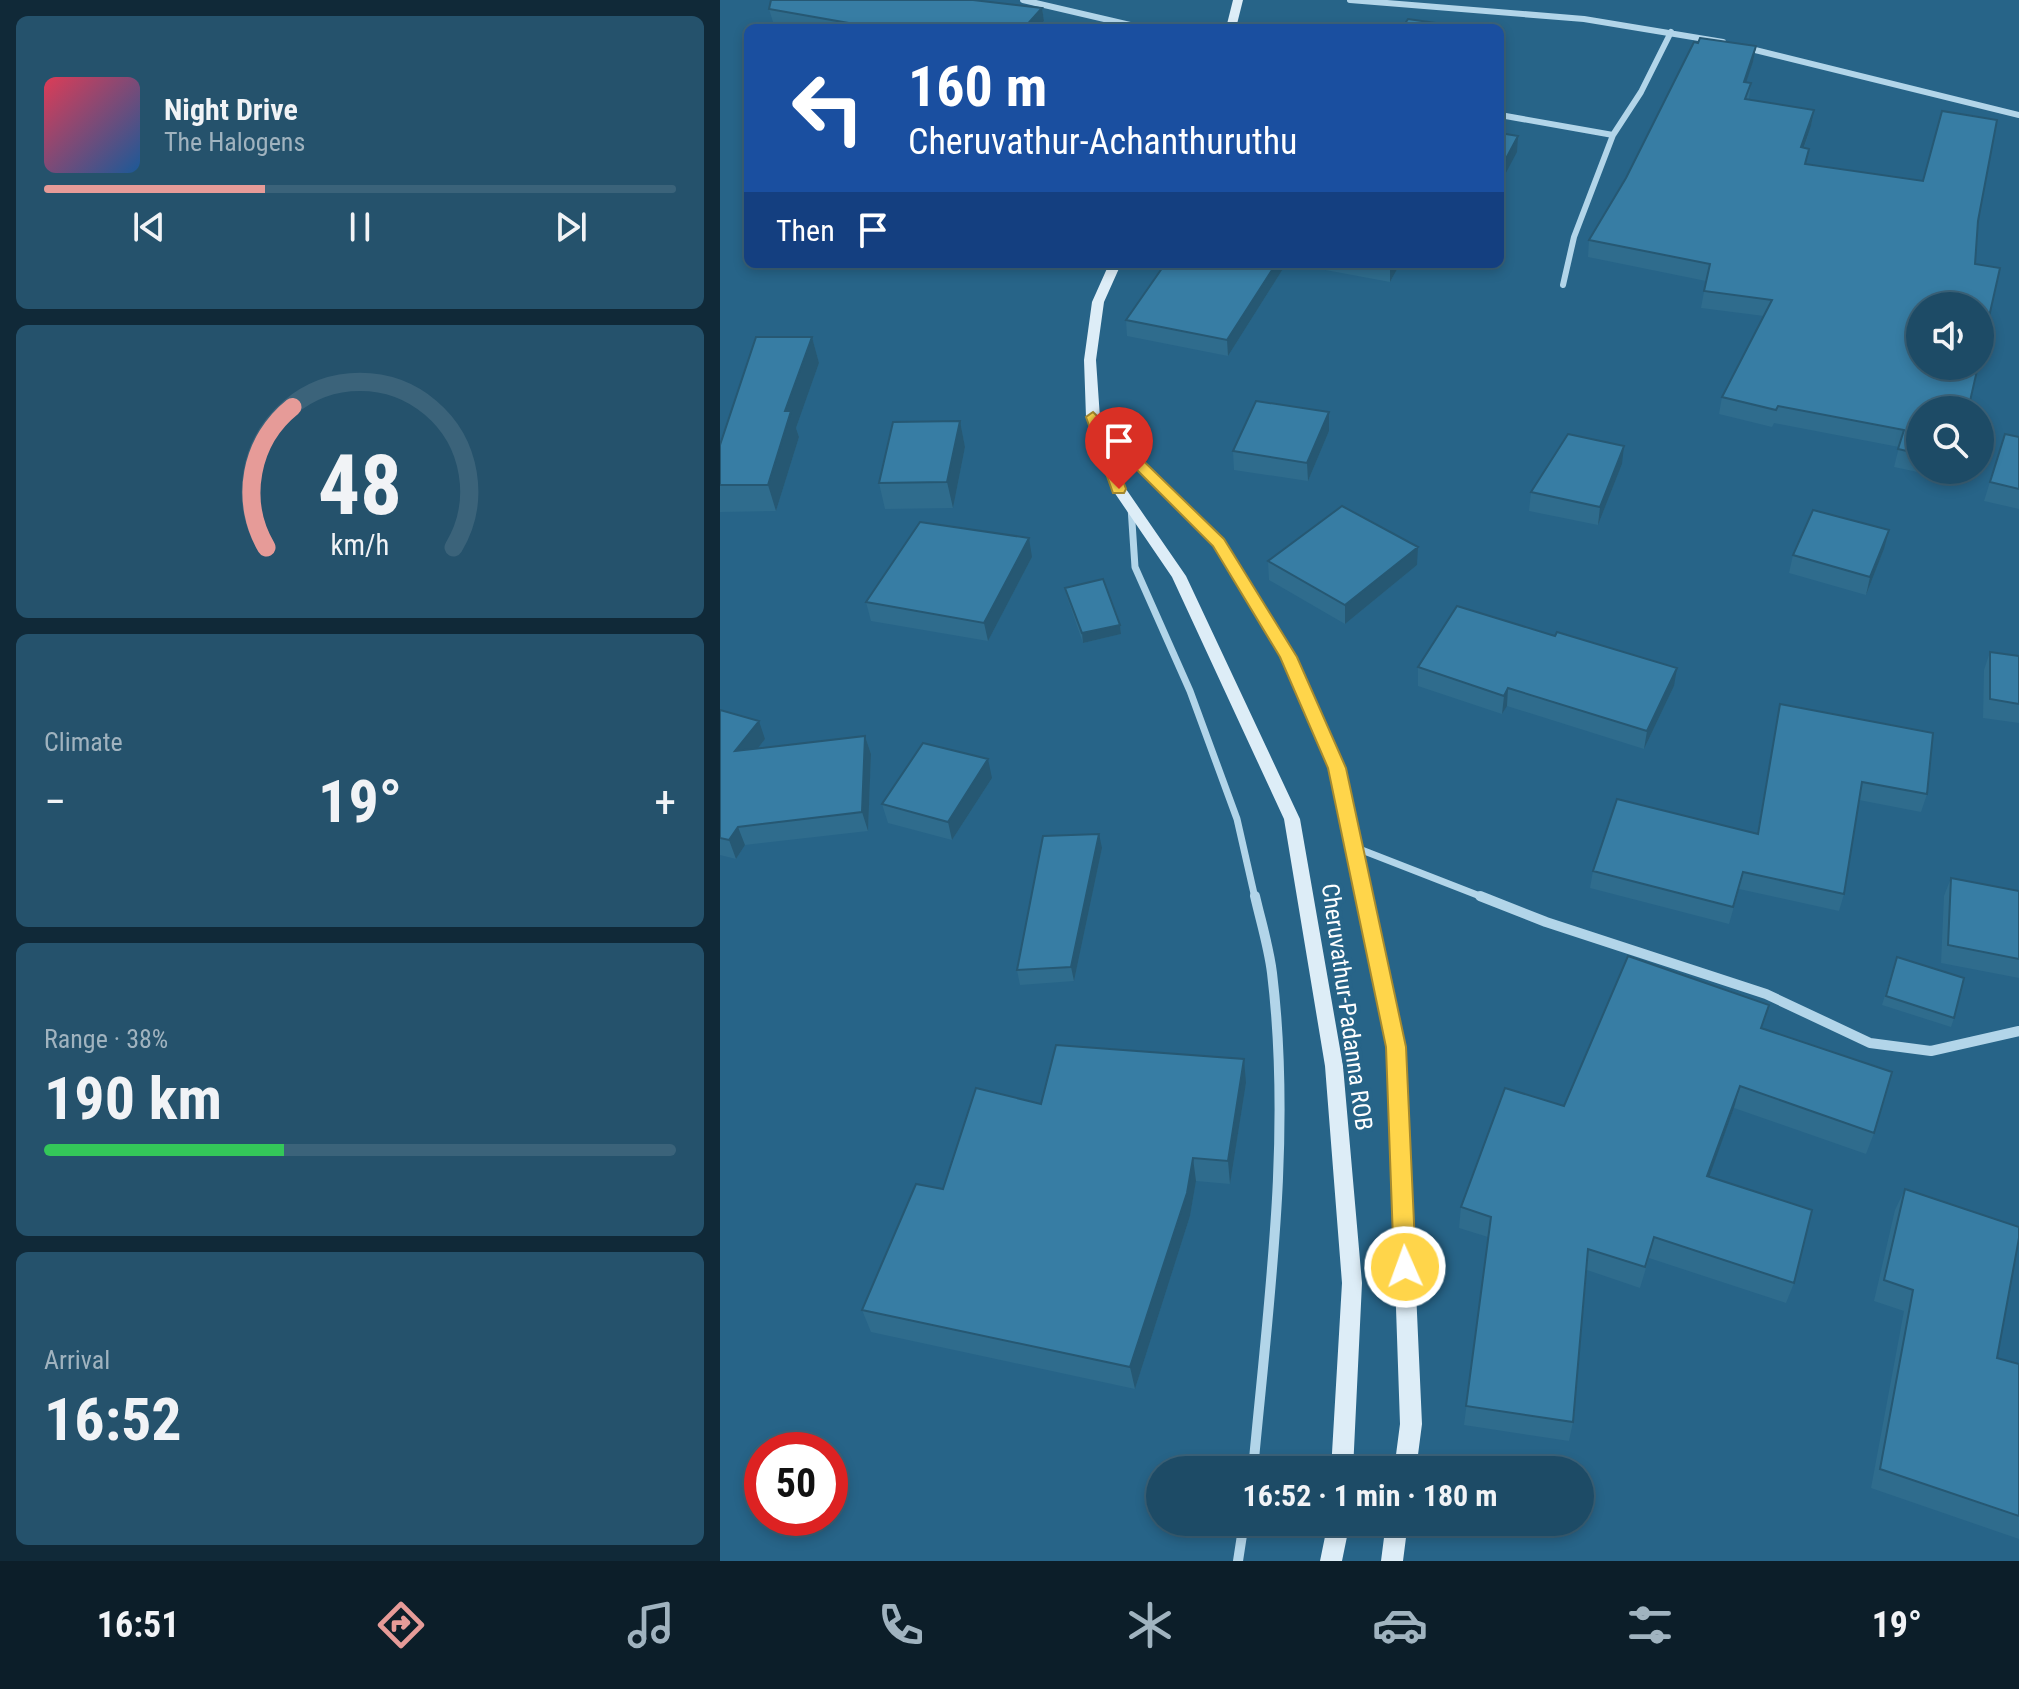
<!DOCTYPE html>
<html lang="en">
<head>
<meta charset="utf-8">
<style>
	:root { --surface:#1d4b66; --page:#25526c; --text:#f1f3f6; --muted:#a0b3bf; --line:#3b637a; --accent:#e69b98 }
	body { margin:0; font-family:"Roboto Condensed",sans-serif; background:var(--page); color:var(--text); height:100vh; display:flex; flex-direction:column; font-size:30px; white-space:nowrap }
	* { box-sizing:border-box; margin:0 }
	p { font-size:26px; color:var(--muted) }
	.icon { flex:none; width:44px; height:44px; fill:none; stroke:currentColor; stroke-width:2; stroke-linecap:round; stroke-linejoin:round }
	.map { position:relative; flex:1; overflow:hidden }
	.drawer { display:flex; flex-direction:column; gap:16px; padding:16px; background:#102938; width:720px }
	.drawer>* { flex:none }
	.hud { position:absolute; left:24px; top:24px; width:760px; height:244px; border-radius:12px; box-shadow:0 4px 12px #0003,0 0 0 2px var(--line); background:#1a4fa0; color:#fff; overflow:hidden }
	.fabs { position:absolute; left:1186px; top:292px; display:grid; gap:16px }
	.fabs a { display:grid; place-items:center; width:88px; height:88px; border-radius:50%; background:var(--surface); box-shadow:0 4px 12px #0003,0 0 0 2px var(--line); font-size:40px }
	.speed { position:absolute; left:24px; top:1432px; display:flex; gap:16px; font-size:40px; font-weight:700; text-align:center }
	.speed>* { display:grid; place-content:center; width:104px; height:104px; border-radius:50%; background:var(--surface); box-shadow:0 4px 12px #0003,0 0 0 2px var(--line); line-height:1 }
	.speed .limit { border:12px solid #d22; background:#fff; color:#111 }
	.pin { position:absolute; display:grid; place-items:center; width:68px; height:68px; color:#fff; margin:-82px -34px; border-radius:50% 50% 50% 0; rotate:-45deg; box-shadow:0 0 8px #0007 }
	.pin .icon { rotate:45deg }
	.me { position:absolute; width:88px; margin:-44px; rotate:358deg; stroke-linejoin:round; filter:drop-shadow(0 0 6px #0008) }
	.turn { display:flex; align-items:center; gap:28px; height:168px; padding:0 32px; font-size:36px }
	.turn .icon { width:104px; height:104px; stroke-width:2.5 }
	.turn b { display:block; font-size:56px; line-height:68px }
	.then { display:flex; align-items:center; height:76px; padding:0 32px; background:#0003; gap:16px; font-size:30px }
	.big { font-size:60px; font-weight:700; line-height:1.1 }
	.drawer .widget { flex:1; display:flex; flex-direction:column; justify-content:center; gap:12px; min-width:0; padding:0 28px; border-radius:12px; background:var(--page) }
	.drawer .dial { align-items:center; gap:0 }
	.dial svg { height:208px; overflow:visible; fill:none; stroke:var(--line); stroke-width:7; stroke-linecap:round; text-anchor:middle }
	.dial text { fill:var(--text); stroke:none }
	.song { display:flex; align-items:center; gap:24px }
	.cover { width:96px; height:96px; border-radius:12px; background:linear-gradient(135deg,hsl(350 70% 55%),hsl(210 70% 35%)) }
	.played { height:8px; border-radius:4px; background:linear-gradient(90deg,var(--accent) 35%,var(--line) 35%) }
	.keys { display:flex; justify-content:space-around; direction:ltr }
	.heat { display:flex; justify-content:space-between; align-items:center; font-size:44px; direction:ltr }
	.charge { height:12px; border-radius:6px; background:linear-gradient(90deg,#34c759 38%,var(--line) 0) }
	.trip { position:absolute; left:426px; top:1456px; width:448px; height:80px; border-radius:40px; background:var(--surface); box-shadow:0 4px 12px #0003,0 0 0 2px var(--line); font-weight:700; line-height:80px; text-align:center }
	.tab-bar { display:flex; height:128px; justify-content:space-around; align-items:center; background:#0c1e29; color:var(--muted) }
	.tab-bar .icon { width:56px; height:56px }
	.tab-bar .selected { color:var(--accent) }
	.tab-bar b { font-size:36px; color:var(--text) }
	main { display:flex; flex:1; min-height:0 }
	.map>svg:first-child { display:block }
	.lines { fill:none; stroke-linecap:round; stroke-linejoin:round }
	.minor-far2 { stroke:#b2d5e9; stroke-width:6 }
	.minor-far1 { stroke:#b2d5e9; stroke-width:7 }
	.minor { stroke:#b2d5e9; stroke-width:10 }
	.secondary { fill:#ddedf7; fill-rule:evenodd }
	.wall { fill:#2f6c8d }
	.shaded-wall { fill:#265873 }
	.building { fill:#377da4; stroke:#265873; stroke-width:2 }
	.route { fill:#ffd54a; stroke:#a68a30; stroke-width:2 }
	.labels { text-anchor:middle; stroke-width:8; stroke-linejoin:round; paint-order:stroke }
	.street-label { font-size:24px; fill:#fff; stroke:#276488 }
</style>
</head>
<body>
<main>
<section class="drawer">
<div class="widget">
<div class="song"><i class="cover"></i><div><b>Night Drive</b><p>The Halogens</p></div></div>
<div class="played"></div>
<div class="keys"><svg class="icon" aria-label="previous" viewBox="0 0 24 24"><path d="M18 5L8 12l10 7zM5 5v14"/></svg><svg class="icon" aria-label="pause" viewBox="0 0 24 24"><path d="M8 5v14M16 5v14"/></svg><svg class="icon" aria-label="next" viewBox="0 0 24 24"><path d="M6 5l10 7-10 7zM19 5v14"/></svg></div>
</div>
<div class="widget dial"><svg viewBox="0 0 100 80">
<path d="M14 69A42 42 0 1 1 86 69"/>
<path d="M14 69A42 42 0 0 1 24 15" stroke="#e69b98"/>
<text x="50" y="56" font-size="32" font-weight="700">48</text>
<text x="50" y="72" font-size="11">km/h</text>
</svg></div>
<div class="widget"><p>Climate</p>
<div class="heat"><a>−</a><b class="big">19°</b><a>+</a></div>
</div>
<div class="widget"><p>Range · 38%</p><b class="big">190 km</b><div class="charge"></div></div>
<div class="widget"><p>Arrival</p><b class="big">16:52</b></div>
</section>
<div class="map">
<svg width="1299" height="1561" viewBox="0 0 1299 1561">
	<rect width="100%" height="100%" fill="#276488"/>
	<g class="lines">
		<path class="minor-far2" d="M303,0L423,28
			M630,0L864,19L1003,42
			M1027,48L1299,115
			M780,115L893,135L854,237L843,285
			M893,135L921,92L951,32"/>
		<path class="minor-far1" d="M411,507L415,567L470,691L517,819L535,898
			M634,847L765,898"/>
		<path class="minor" d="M760,896L826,922L1046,994L1150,1043L1211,1051L1299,1031
			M533,1470C548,1306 572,1138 552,973C549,948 541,922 535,896
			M518,1561L524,1522"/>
		<path class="secondary" d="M513,0H523L516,28H506Z
			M389,264H401L384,302L376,360L380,418L504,539L577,657L625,768L685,1047L702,1424L696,1470H674L680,1424L667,1047L609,768L562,657L494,545L388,439L406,489L466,576L580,819L623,1066L642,1283L633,1470H611L622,1283L605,1066L564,819L452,577L392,489L366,417L364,360L372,302Z
			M608,1522H630L622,1561H600Z
			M666,1522H688L683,1561H661Z"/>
	</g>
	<path class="wall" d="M322,8L324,21L317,28H89L53,22L49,9Z
		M978,43L1036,46L1033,62L1026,82L1031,83L1029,99L1094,110L1091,126L1084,148L1086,164L1200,410V470H1243L1240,481L1174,467L1179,447L1054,423L1052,427L999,414L1002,397L1044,316L981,308L986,281L868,257L869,240L906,178Z
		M445,264H566L508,356L407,336L406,320Z
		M573,264H680L670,282Z
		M92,337L99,363L76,428L79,437L56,511L0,512V445Z
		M240,421L245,447L233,508L165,509L159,483Z
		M609,431L588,481L514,470L513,451Z
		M1285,434L1299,437V509L1264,501Z
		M902,464L878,525L809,511L811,492Z
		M1164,549L1146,595L1069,573L1073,555Z
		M312,557L268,641L151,621L146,602Z
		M548,561L697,565L625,624L549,580Z
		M345,588L400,625L401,634L363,643L347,597Z
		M1270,652L1299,656V723L1263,718L1264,670Z
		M698,667L954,686L924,749L787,706L782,714L698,686Z
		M1060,704L1207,794L1201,812L1139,800L1124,894L1119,911L1019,889L1009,924L870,888L873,871L1037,834Z
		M0,710L45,739L38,748L145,736L151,754L148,831L25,845L16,859L0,855Z
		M272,778L232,840L168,823L162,804Z
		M382,848L354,981L300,985L297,970Z
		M1231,878L1299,891V978L1221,963L1224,896Z
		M1174,966L1234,1018L1231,1027L1162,1005Z
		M1043,1028L1154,1133L1146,1154L1014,1108L989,1176L1074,1283L1066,1303L929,1258L920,1288L867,1270L853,1422L849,1441L744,1425L768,1237L739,1228L741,1207L844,1106Z
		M526,1083L510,1184L476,1181L470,1216L415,1389L151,1332L142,1310L223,1189L321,1104Z
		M1185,1189L1277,1358L1299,1364V1539L1151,1488L1184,1311L1154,1301L1175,1210Z"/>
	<path class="shaded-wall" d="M322,8L324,21L317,28H304Z
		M1036,46L1033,62L1021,98L1024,82Z
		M1094,110L1091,126L1078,164L1081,147Z
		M798,136L797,152L780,184V170Z
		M556,264H566L508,356L507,340Z
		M671,264H680L670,282V266Z
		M92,337L99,363L76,428L79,437L56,511L48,485L65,411Z
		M609,412V431L588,481L587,463Z
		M240,421L245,447L233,508L227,482Z
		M904,446L902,464L878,525L880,507Z
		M1169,530L1164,549L1146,595L1150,577Z
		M309,538L312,557L268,641L264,623Z
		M698,547L697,565L625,624V605Z
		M400,625L401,634L363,643L362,633Z
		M957,668L954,686L924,749L927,731Z
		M788,688L787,706L782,714L784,696Z
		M39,721L45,739L22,769L15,751Z
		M145,736L151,754L148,831L142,812Z
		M268,759L272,778L232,840L228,822Z
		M18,827L25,845L16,859L9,840Z
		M379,834L382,848L354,981L351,967Z
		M524,1059L526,1083L510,1184L508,1161Z
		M1020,1086L1014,1108L982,1197L987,1176Z
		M473,1158L476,1181L470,1216L415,1389L410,1367Z"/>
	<path class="building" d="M51,0H253L322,8L304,28H130L134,24L49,9Z
		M688,19L744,27V28H682Z
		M980,38L1036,46L1024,82L1031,83L1025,99L1094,110L1081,147L1089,149L1085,164L1203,181L1222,111L1277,120L1258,221L1255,264L1280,268L1260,357V306H1200V366H1258L1248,410H1200V454L1178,449L1184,430L1058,406L1056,410L1002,397L1052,300L984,291L990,264L869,240L906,178L974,42L978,43Z
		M780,133L798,136L780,170Z
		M445,264H556L507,340L406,320Z
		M36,337H92L65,411H71L48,485H0V445Z
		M536,401L609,412L587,463L513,451Z
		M240,421L227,482L159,483L173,422Z
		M848,434L904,446L880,507L811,492Z
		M1285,434L1299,437V489L1270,482Z
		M622,506L698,547L625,605L548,561Z
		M1093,510L1169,530L1150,577L1073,555Z
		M200,522L309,538L264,623L146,602Z
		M383,579L400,625L362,633L345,588Z
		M737,606L835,636L837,632L957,668L927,731L788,688L784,696L698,667Z
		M1270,652L1299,656V704L1270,699Z
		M1060,704L1213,733L1207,794L1142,782L1124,894L1023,872L1013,907L873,871L897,799L1038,834Z
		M0,710L39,721L15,751L145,736L142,812L18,827L9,840L0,838Z
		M203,743L268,759L228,822L162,804Z
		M379,834L351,967L297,970L323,836Z
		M1231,878L1299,891V959L1228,945Z
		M908,956L1049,1005L1041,1028L1172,1072L1154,1133L1020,1086L987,1176L1092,1210L1074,1283L934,1237L925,1267L868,1249L853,1422L746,1406L771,1217L741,1207L785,1088L844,1106Z
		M1177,957L1244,978L1234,1018L1166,996Z
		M336,1045L524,1059L508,1161L473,1158L467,1193L410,1367L142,1310L196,1184L223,1189L256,1088L321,1104Z
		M1185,1189L1299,1227V1238L1277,1358L1299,1364V1516L1160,1469L1193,1290L1164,1280Z"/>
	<path class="route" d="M373,412L504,539L577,657L626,768L686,1047L696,1267L693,1274L685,1277L677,1274L674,1267L666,1047L608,768L560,657L493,546L389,442L406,489L404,493H393L366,417Z"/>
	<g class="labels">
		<g class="street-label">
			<text transform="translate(627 1007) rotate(82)" y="8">Cheruvathur-Padanna ROB</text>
		</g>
	</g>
</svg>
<div class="fabs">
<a><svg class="icon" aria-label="sound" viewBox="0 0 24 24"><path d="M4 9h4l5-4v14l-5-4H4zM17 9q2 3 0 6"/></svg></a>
<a><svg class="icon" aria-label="search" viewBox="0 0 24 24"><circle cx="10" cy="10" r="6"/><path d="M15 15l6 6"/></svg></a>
</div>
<div class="speed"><div class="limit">50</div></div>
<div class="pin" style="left:399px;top:489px;background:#d93025"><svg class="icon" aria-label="arrive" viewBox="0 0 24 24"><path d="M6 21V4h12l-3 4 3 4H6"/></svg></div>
<svg class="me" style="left:685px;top:1267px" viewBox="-20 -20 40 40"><circle r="17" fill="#ffd54a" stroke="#fff" stroke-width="3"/><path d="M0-11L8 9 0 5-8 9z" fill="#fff"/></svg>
<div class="trip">16:52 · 1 min · 180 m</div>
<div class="hud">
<div class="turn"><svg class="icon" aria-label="left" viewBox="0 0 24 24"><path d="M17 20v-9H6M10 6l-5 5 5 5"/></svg><div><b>160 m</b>Cheruvathur-Achanthuruthu</div></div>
<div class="then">Then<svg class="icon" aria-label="arrive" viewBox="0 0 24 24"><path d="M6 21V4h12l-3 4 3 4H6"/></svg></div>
</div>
</div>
</main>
<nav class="tab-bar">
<b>16:51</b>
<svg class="icon selected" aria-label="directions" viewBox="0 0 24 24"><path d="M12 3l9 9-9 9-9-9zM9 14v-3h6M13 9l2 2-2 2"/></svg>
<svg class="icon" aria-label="music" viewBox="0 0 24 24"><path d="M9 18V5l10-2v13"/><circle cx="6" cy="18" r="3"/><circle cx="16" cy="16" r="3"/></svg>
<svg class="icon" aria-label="phone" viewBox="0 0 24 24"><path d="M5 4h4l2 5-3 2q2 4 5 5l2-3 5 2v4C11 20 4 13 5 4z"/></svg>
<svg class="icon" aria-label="climate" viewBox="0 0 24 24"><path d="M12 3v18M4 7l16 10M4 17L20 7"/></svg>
<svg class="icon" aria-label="car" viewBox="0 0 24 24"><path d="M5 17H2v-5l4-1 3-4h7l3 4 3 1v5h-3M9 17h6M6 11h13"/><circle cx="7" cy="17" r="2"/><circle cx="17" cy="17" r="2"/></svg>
<svg class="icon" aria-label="filters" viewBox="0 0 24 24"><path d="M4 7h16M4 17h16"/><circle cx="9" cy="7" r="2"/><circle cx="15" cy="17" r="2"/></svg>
<b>19°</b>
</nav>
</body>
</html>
